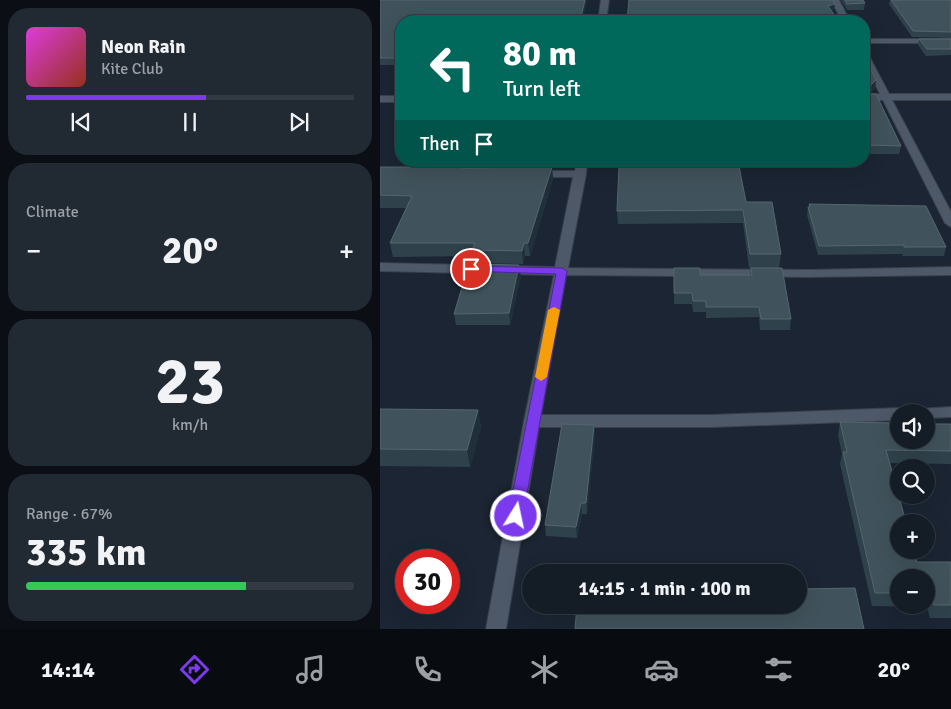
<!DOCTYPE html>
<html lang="en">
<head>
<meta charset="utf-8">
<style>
	:root { --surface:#141c26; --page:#212932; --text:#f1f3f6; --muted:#9da1a7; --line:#333a43; --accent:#7c3aed }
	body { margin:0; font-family:Signika,sans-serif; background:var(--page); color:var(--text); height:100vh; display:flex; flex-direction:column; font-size:19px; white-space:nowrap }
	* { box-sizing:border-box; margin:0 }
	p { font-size:16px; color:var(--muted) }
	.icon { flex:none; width:28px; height:28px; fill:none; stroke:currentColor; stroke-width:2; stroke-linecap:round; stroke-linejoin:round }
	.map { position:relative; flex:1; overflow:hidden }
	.drawer { display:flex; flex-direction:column; gap:8px; padding:8px; background:#0b0f15; width:380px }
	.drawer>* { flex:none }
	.guide { position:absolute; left:15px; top:15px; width:475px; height:152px; border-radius:20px; box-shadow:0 5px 20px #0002,0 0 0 1px var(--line); background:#00695c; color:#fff; overflow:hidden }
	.fabs { position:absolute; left:510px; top:404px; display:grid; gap:10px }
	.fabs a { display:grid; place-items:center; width:45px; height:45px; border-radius:50%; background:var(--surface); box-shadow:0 5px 20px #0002,0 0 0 1px var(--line); font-size:25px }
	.speed { position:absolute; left:15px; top:549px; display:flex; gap:10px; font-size:25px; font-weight:700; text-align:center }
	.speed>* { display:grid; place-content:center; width:65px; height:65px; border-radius:50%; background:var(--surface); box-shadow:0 5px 20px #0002,0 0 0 1px var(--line); line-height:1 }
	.speed .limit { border:8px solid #d22; background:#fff; color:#111 }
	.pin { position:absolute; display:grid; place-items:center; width:42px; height:42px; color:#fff; margin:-21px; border:2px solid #fff; border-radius:50%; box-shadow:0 1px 5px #0007 }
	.me { position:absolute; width:55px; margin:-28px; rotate:10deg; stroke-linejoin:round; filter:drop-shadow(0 0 4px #0008) }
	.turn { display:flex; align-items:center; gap:18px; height:105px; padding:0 25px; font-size:22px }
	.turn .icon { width:65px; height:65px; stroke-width:2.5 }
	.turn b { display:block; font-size:35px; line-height:42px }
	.then { display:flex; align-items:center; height:48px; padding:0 25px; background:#0003; gap:10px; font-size:19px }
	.big { font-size:38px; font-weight:700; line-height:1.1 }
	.drawer .tile { flex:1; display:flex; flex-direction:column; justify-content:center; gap:8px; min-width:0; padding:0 18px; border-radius:20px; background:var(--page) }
	.drawer .dial { align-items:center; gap:0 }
	.dial b { font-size:65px; line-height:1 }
	.song { display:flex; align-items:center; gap:15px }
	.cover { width:60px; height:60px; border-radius:8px; background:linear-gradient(135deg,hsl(300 70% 55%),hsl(10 70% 35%)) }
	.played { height:5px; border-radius:2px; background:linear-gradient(90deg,var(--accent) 55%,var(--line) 55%) }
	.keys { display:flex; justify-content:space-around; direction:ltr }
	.heat { display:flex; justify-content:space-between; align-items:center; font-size:28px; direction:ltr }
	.charge { height:8px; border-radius:4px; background:linear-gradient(90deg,#34c759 67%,var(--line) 0) }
	.trip { position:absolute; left:142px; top:564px; width:285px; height:50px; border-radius:25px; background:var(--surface); box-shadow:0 5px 20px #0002,0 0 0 1px var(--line); font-weight:700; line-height:50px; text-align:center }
	.menu { display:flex; height:80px; justify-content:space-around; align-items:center; background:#080b0f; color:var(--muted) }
	.menu .icon { width:35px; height:35px }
	.menu .on { color:var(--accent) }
	.menu b { font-size:22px; color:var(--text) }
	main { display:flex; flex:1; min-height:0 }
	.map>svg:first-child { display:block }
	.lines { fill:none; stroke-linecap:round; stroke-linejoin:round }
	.minor-casing { stroke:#3a414d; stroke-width:2 }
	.minor { fill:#4d5868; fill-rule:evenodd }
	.wall { fill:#2f424b; fill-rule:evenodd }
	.shaded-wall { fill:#20303b }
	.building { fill:#40525b; stroke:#56666f }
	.route { fill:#7c3aed; stroke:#51269a }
	.slow { fill:#f59e0b }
</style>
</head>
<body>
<main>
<section class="drawer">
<div class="tile">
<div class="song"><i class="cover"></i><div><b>Neon Rain</b><p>Kite Club</p></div></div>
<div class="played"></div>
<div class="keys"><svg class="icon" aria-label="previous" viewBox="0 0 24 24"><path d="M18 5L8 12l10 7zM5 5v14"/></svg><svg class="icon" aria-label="pause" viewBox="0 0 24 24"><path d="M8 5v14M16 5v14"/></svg><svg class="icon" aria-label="next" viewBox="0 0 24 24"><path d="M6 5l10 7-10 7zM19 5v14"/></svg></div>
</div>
<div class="tile"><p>Climate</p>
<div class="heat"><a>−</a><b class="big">20°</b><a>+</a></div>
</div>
<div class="tile dial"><b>23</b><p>km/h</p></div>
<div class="tile"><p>Range · 67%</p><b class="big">335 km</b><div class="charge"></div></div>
</section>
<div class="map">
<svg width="571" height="629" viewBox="0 0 571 629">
	<rect width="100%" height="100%" fill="#1b2533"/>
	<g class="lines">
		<g class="minor-casing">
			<path id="minor" d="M221,0H229L226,21H218Z
				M451,0H459L470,21H462Z
				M484,39H571V43H484Z
				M484,52L488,54L509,94H571V100H512L571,212V227L565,223L503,100H484V94H500L484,62Z
				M0,96H21V102H0Z
				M197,161H207L206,174L188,268L428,270L571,267V275L428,277L186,275L161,415H332L519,408L526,412H519V420L332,427H159L126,629H106L144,421L174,275L0,271V263L175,267L193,177H153L148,174L153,171H195Z
				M571,407V417L546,418V412H538L540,409Z"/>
		</g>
		<use href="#minor" class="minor"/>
	</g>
	<path class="wall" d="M0,0H207L202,21H21V65H0Z
		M461,0H483L485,3L484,10H467Z
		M510,0H571V38L532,37L509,4Z
		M539,39H571V55L546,56L538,45Z
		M484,55L496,80L495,88L491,92L484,93L521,146L519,154H488L484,145Z
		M54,161H92L89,168L141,167V161H174L172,169L173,179L150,256H145L143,264L95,263L93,256L13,257L10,243L26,208H0V167H47L55,165Z
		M366,202L401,254L399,268H369L363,223L238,224L237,211Z
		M429,204L566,247L564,256H523L522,254L438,255L427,215L428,207H429Z
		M294,268L320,275H370L371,268L411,319L410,330H380L379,317L326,318V312H313L312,304H294Z
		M141,276L130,325H76L74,314Z
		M0,409L98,410L101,427L90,467L0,466Z
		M460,422L571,424V464L509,463L537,562H571V618H550L547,607L492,606L460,464L462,454L458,435ZM519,578H546V605H519Z
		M214,425L215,435L207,514H202L197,538L166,536L165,525Z"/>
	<path class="shaded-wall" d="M205,0H207L202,21H200Z
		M455,4L454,10L448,12V6Z
		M496,80L495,88L491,92L492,84Z
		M88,161H92L89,168Z
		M171,161H174L172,169Z
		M172,167L173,179L150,256L148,243Z
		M144,243L145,256L143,264L142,251Z
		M139,265L141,276L130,325L129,313Z
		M98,410L101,427L90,467L87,450Z
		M214,425L215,435L207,514L206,503Z
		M201,503L202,514L197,538L196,527Z"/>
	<path class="building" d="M0,0H205L200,21H21V58H0Z
		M249,0H453L455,4L448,6L459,21H247Z
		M465,0H483L485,3L467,4Z
		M511,0H571V32L533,31Z
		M539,39H571V49H547Z
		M484,55L496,80L492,84L484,85V86Z
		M484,92L485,94H496L521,146L489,145L484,133Z
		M48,165L83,166L82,168L172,167L148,243H144L142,251L92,250L95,243H10L32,196L0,195V167H47Z
		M359,166L366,202H392L401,254H370L363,210L237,211L239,167Z
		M429,204L546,206L566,247H524V245L439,246L428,207H430Z
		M89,264L139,265L129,313L74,314Z
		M294,268H320V275H372L371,268H402L411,319H381L379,307H326V301H313L312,293H294Z
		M0,409L98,410L87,450L0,449Z
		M460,422L519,423V440H546V424H571V451L506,450L526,522H519V550H534L537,562H571V605H554L551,594H546V578H519V593H495L463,452H467Z
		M182,424L214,425L206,503H201L196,527L165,525Z
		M475,588L484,629H195L197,605H419V589Z"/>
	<path class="route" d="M91,266L182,268L187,271L143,516L141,520L136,522L130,520L128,516L176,274L87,271L85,269Z"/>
	<path class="slow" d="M174,307L180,310L167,377L161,381L155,377L168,310Z"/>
</svg>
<div class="fabs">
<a><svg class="icon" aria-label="sound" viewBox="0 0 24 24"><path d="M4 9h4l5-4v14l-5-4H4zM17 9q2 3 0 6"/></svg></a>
<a><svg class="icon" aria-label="search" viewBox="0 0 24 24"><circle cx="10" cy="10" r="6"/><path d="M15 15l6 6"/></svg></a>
<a>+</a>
<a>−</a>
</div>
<div class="speed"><div class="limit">30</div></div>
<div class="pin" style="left:91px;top:269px;background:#d93025"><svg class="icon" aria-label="arrive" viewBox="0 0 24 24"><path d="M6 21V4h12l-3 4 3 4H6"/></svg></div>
<svg class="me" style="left:136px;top:516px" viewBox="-20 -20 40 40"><circle r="17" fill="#7c3aed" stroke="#fff" stroke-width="3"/><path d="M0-11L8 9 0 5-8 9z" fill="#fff"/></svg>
<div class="trip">14:15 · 1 min · 100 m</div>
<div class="guide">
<div class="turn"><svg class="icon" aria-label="left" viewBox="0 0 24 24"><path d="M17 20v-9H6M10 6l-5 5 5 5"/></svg><div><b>80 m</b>Turn left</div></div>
<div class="then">Then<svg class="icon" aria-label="arrive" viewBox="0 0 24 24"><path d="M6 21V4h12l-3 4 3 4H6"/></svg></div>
</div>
</div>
</main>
<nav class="menu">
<b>14:14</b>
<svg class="icon on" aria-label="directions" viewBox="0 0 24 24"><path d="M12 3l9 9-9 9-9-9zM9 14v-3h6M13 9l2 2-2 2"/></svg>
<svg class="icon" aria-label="music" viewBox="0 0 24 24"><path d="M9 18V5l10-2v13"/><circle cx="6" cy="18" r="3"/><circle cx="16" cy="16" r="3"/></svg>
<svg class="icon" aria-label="phone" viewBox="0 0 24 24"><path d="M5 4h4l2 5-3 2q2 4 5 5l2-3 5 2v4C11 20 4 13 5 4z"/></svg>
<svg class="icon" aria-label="climate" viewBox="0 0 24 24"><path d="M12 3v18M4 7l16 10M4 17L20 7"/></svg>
<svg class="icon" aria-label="car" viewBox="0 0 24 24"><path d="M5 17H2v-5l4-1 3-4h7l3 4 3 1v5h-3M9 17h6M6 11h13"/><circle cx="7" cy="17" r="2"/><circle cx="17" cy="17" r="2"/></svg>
<svg class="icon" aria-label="filters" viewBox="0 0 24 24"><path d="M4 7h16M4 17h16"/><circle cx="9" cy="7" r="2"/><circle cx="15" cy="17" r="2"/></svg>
<b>20°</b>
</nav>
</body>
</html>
